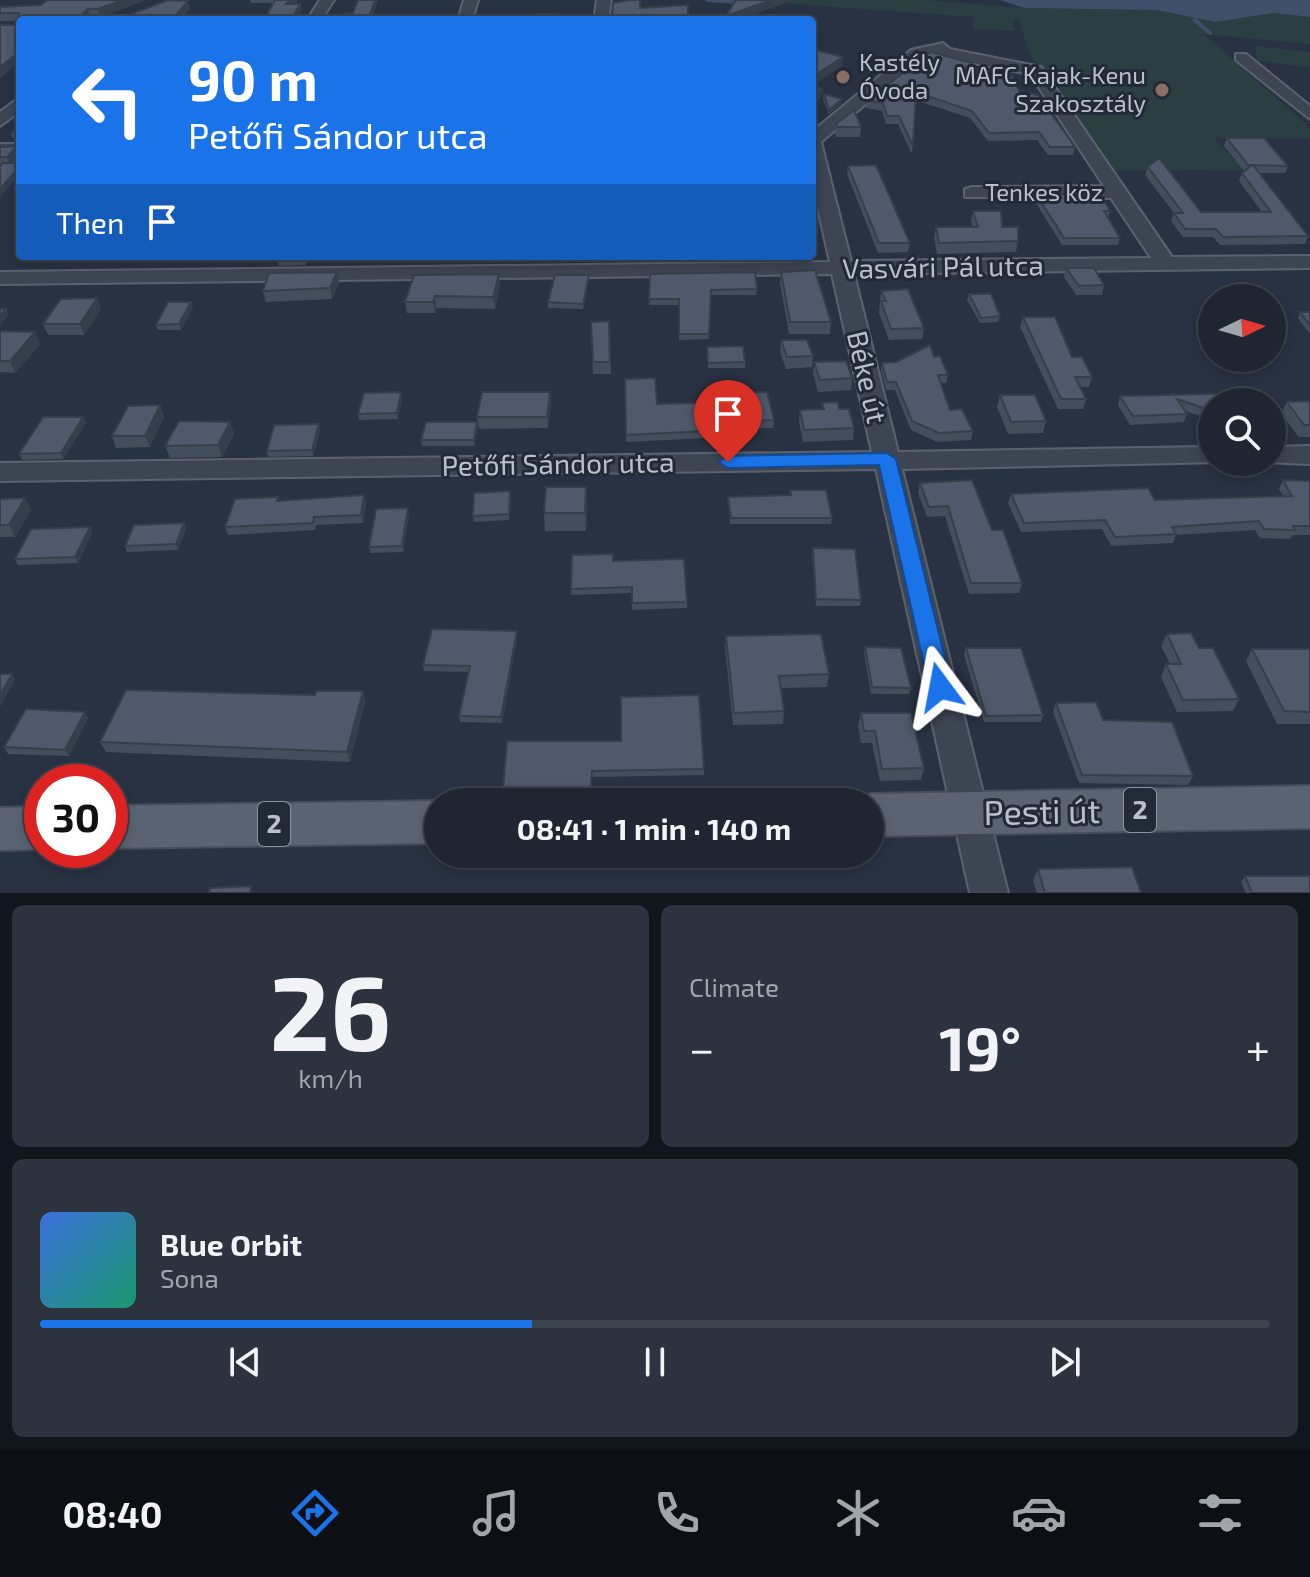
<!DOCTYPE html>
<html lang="en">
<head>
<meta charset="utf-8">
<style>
	:root { --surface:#1f2632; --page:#2c323e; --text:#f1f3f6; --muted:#a1a5ac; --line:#3c434d; --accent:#1a73e8 }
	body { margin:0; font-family:"Exo 2",sans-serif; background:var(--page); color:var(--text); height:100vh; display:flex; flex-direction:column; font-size:30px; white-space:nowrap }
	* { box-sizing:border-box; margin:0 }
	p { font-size:26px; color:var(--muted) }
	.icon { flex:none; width:44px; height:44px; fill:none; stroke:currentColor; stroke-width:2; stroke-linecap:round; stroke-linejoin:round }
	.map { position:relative; height:893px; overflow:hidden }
	.details { display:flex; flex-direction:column; gap:12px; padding:12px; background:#11151c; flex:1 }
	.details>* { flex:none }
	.hud { position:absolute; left:16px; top:16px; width:800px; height:244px; border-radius:8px; box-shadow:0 4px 12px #0003,0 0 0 2px var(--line); background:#1a73e8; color:#fff; overflow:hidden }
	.needle { width:52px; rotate:85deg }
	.fabs { position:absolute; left:1198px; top:284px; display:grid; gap:16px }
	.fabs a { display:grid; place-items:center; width:88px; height:88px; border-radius:50%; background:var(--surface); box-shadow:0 4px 12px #0003,0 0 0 2px var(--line); font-size:40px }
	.speed { position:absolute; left:24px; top:764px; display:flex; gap:16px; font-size:40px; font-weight:700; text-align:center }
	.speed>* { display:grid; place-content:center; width:104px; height:104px; border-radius:50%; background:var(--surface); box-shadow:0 4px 12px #0003,0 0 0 2px var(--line); line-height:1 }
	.speed .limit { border:12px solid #d22; background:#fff; color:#111 }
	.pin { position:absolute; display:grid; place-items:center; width:68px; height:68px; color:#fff; margin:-82px -34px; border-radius:50% 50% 50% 0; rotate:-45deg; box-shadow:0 0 8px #0007 }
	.pin .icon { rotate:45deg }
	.me { position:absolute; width:88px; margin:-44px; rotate:347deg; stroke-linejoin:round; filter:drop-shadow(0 0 6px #0008) }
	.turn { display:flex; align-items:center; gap:28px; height:168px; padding:0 40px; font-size:36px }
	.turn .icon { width:104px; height:104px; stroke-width:2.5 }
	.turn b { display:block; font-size:56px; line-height:68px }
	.then { display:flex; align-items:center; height:76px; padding:0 40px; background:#0003; gap:16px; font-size:30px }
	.big { font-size:60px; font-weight:700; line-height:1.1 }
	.details .card { flex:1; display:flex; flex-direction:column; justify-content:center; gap:12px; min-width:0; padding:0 28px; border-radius:12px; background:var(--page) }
	.details .dial { align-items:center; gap:0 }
	.dial b { font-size:104px; line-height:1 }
	.song { display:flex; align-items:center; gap:24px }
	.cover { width:96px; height:96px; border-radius:12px; background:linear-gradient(135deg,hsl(220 70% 55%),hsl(160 70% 35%)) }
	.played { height:8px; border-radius:4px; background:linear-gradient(90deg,var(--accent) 40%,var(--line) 40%) }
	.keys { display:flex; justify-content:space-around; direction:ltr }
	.heat { display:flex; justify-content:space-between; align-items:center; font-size:44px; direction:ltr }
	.details .tiles { flex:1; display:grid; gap:12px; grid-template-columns:1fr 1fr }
	.card:last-child { grid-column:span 2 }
	.trip { position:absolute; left:424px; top:788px; width:460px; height:80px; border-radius:40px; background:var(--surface); box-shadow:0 4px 12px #0003,0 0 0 2px var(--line); font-weight:700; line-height:80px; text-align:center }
	.menu { display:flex; height:128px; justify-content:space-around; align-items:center; background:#0c0f14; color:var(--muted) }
	.menu .icon { width:56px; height:56px }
	.menu .active { color:var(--accent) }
	.menu b { font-size:36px; color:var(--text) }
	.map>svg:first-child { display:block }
	.green { fill:#2b3f43 }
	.water { fill:#404f6a }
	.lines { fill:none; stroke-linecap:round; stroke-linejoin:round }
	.stream { stroke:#404f6a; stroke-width:4 }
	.minor-casing { stroke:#5b626f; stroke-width:4 }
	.major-casing { stroke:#474d5b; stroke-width:4 }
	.minor { fill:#3d4452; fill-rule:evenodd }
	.major { fill:#5b6372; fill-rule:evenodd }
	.wall { fill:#444d5c }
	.shaded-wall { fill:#373e4b }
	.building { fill:#4f596b; stroke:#373e4b; stroke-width:2 }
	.route { fill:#1a73e8; stroke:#114b97; stroke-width:2 }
	.education-dot { fill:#8d6e63; stroke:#222937; stroke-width:3 }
	.labels { text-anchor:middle; stroke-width:6; stroke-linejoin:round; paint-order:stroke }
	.far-poi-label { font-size:24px; fill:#bac0cc; stroke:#222937; text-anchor:start }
	.far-street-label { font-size:24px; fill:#bac0cc; stroke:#222937 }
	.shield { fill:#222937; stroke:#8c939f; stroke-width:2 }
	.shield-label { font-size:26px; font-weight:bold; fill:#bac0cc }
	.street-label { font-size:28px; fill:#bac0cc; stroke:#222937 }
	.near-street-label { font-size:34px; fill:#bac0cc; stroke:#222937 }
</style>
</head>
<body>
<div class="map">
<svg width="1310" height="893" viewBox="0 0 1310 893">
	<rect width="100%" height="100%" fill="#293242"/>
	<path class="green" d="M739,0H924L1025,8L1157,10L1215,22L1273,13L1310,17V44L1193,33L1206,36L1310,128V138H1213L1245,170L1114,171L1029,53L1019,20H1013L1015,31L972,29L975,17Z
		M1255,46L1310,52V67L1258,61Z"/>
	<path class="water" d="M1000,0H1310V17L1273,13L1215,22L1157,10L1024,8Z"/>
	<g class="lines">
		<path class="stream" d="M707,0L741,2
			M1195,20L1210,33"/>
		<g class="minor-casing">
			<path id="minor" d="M320,0H334L321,20H307Z
				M464,0H478L472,20H458Z
				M597,0H611L608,20H594Z
				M943,43L950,49L1041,67L1172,257L1310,256V268L854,274L898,452L1212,447V462H1221L902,469L1008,893H970L876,469L0,481V463L872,452L832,274L0,284V272L830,262L812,182V132L911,50ZM932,55L1030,74L1104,186L972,187L965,189V197L1111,198L1151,258L851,261L821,142L921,57Z
				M1236,54H1246L1310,106V119L1236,60Z
				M20,97V111L0,126V112Z
				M0,144H20V154H0Z
				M1310,446V464L1263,462H1272V447Z"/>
		</g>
		<g class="major-casing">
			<path id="major" d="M1310,786V828L870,836V802H852L870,794Z
				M438,801L441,802H438V843L110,848V806Z
				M42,807V849L0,850V808Z"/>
		</g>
		<use href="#minor" class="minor"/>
		<use href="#major" class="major"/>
	</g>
	<path class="wall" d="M47,0H145L101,17H90L87,20H20V61L0,78V25H19V21H0V7L41,5Z
		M250,0H298L295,4H300L301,11L296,20H264L274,3H251Z
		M972,63L971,70L1020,92L1075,147L1073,155H1048L1037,140L988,141L970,118L915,100L912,154L898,124H886L882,111L866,108L867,100Z
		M824,94L841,104L829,114L823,99Z
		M20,123V148L19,142L14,141L11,133Z
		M836,124L861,127L860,137H836L835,134Z
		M1227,138L1288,166L1285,173H1260L1308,236L1305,244L1220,245L1213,237H1183L1171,221L1174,213L1145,175L1148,167L1201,212H1262L1239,181L1242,173L1244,171L1224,146Z
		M17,146L20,158L15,163L0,197V147Z
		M848,166L910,243L908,252L878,253L847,174Z
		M1036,194L1110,211L1108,217L1120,238L1118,245H1062L1034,200Z
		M973,211L1002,227L1018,241L1016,252L937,254L934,238L936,227H973L971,222Z
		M219,256H255L254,258L220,259Z
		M309,256L306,265L279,266L277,260Z
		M651,256H691L690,261H651Z
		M1066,268L1104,285L1102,295H1076L1064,277Z
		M337,272L339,283L332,299L266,302L263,291Z
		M781,272L831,322L830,334H789L780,283Z
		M650,274L757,289L756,295H710L709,339L679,340V305H649Z
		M589,275V280L583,309L548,308V302Z
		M500,286L495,309L436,308L435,313H407L405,302Z
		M881,291L924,328L922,339L889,340L879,313Z
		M969,294L1000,316L998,322L980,323L967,300Z
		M97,298L101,309L84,335H48L43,324Z
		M191,302L193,307L181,330H158L156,325Z
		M1300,312H1310V334L1298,318Z
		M1023,317L1072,357L1092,377L1089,387H1080L1086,399L1083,409H1058L1020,327Z
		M609,321L611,374H593L591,322Z
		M0,331L35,332L40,344L15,373L0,372Z
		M781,340L813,356L812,367L786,369L780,352Z
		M707,347L745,362V368H708Z
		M934,357L948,375L946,383H940L950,410L973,431L971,440L937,442L911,430L895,390H886L881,371L882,363L896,362Z
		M814,362L852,378L851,390L818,392L813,374Z
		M625,379L657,404L728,402V393L774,420L773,428L707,430V438L626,442Z
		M550,392L551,403L548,428L479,429L477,417Z
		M1256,393L1212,402V420L1185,411L1187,414L1184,422L1130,425L1118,405L1120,396Z
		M1000,395L1046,421L1043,433L1008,434L997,407Z
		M402,398L398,419L359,420L358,414Z
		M1310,401V437H1299L1281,414L1287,402Z
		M822,403L839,409L854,428L853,440L803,442L799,422L800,410L822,409Z
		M160,405L164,417L150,447L116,448L112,436Z
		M83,417L86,423L63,459L22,460L19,454Z
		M230,422L234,434L222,457L170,458L165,446Z
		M477,422L478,427L474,446H422L421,440Z
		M319,424L320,430L313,456L268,457L267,451Z
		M1283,480L1310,481V535H1293L1290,539L1260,538L1255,530L1176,535L1173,543L1111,546L1102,529L1021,532L1008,503L1011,494L1155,500L1283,496L1279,489Z
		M920,483L992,530L1022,583L1019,593L969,594L945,516L927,517L918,493Z
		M790,490L832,518L831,524H730L728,497L790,495Z
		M364,495L366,503L363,523L316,525L315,530L228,535L225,527L279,501Z
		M511,497L509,520L474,522L473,516Z
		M25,498L31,510L15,537H0V499Z
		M587,505L586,531H545L544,513Z
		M409,514L403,552L370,553L369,547Z
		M184,523L186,529L178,550L127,552L125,546Z
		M92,533L78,563L18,565L15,559Z
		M813,548L861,600L860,606H816L812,554Z
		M614,561L687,602V608L632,610V593L571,595V589Z
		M1167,634L1199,648L1239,699L1233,711L1177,712L1161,677L1166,664H1170L1161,646Z
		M726,636L829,674L827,687L781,688L784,711L783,724L733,725L725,648Z
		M517,638L502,723L460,722L459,716L468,672L424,671L423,665Z
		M865,647L911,688L909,694H871L864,653Z
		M966,648L1043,715L1041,722H984L964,655Z
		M1252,649H1310V724H1277L1246,661Z
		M363,691L365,702L350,762L106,752L100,742L315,695Z
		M1056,703L1103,720L1193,776L1188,785L1079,783L1053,712Z
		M861,713L924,768L921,780L880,781L872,743H861L858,726Z
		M88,718L69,756L8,754L4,747Z
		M507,741L704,769V775L592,777V795H504L503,789Z
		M1038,869L1141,893H1037L1033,881Z
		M1245,876L1310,893H1246L1241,882Z"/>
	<path class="shaded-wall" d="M123,0H145L101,17L98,9Z
		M290,0H298L288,11L286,4Z
		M375,0H378L372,20H368Z
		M771,0H794L738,20H726V16Z
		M188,1L190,9L180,20H172Z
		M300,4L301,11L296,20H291Z
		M88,9L90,17L87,20H75Z
		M20,51V61L0,78V67Z
		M843,57L842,66L812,86V77Z
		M822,89L821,98L812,105V96Z
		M842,99L841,104L829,114V110Z
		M17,146L20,158L11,167L7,157Z
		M20,166V173L0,197V189Z
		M337,272L339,283L332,299L330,288Z
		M499,274L500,286L495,309L493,297Z
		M589,275V280L583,309V304Z
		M435,296L436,308L435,313L433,302Z
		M97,298L101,309L84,335L80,324Z
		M191,302L193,307L181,330L179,324Z
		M6,309L9,314L0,325V316Z
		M35,332L40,344L15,373L10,361Z
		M401,392L402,398L398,419L397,413Z
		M550,392L551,403L548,428L547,417Z
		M160,405L164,417L150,447L145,436Z
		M83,417L86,423L63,459L61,453Z
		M230,422L234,434L222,457L218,445Z
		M477,422L478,427L474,446V440Z
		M319,424L320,430L313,456L312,450Z
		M586,487L587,505L586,531L585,513Z
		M364,495L366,503L363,523L361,515Z
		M25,498L31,510L15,537L9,525Z
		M408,508L409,514L403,552L402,546Z
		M184,523L186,529L178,550L176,544Z
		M90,527L92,533L78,563L75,557Z
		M517,631V638L502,723L501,717Z
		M12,674L15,680L0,707V695Z
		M363,691L365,702L350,762L347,752Z
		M85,712L88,718L69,756L65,750Z"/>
	<path class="building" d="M47,0H123L98,9H88L75,20H20V51L0,67V25H19V13H0V7L41,5Z
		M168,0L188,1L172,20H122L126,16Z
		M275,0H290L286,4H300L291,20H264Z
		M358,0H375L368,20H342L346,13H353Z
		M629,0H640V8L688,5V20H612L613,3Z
		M736,0H771L726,16Z
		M536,14H555V20H534Z
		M433,15H456L455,20H418L419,17Z
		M812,49L843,57L812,77Z
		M931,52L972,63L964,70H1008L1020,92L1038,95L1075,147H1050L1039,132L989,133L972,111L916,92L913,146L899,116H887L883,103L867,100Z
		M812,86L822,89L812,96Z
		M824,94L842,99L829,110Z
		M854,110L861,127H837L836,124Z
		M20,123V146H19V133H11Z
		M1227,138H1264L1288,166L1253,165L1308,236L1223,237L1216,229H1185L1174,213H1183L1148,167L1159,158L1201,212H1271L1242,173L1252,165H1248Z
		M17,146L7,157H0V147Z
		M3,163H20V166L0,189V166Z
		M876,165L910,243H879L848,166Z
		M1036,194H1100L1110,211H1104L1120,238H1064Z
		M973,211H1001L1002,227H1018V241L939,243L936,227H978Z
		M279,256H306L304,260H277Z
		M1066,268H1094L1104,285L1079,286Z
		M815,270L831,322H790L781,272Z
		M337,272L330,288L263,291L269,273Z
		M755,272L757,289L711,290L709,334H679V299H649L650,274Z
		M499,274L493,297L435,296L433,302H405L414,275Z
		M555,275H589L583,304L548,302Z
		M908,289L924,328L891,329L881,301H886L881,291Z
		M969,294H991L1000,316L981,318Z
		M97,298L80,324H43L61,299Z
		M168,302H191L179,324L156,325Z
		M0,309H6L0,316Z
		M1300,312H1310V325Z
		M1023,317H1055L1072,357H1082L1092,377H1075L1086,399H1061Z
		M609,321L610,362H593L591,322Z
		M0,331L35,332L10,361H0Z
		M781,340H807L813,356L787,357Z
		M930,345L934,357L940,356L948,375H938L950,410L962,409L973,431L939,433L912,421L896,382H887L882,363L896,362Z
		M743,346L745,362L708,363L707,347Z
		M846,361L852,378L820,380L814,362Z
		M655,378L657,404L730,402L728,393L767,392L774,420L707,423V431L626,435L625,379Z
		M401,392L397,413L358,414L364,393Z
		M482,392H550L547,417H477Z
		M1256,393L1263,402H1212V411L1177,399L1187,414L1133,416L1120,396Z
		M1000,395H1035L1046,421L1011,422Z
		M1310,401V425H1304L1287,402Z
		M838,402L839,409H849L854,428L804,430L800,410L824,409L822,403Z
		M160,405L145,436H112L128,406Z
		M43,417H83L61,453L19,454Z
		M179,421L230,422L218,445L165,446Z
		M426,422H477L474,440H421Z
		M319,424L312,450L267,451L274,425Z
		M972,480L992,530H1003L1022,583H971L948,506L929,507L920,483Z
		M1283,480L1310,481V526H1293L1295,530L1264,529L1259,521L1172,527L1176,534L1115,537L1105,520L1024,523L1011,494L1148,488L1155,500L1292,496Z
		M546,487H586L585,513H544Z
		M790,490H826L832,518H731L728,497L791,495Z
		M510,491L509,514L473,516L474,493Z
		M364,495L361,515L314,517L313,523L225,527L235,499L278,497L277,501Z
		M25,498L9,525H0V499Z
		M408,508L402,546L369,547L376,509Z
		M184,523L176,544L125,546L134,525Z
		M90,527L75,557L15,559L31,529Z
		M813,548L855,549L861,600L816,599Z
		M613,554V561L684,559L687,602L632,603V587L571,589L572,555Z
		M432,629L517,631L501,717L459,716L470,666L423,665Z
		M1191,633L1199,648H1213L1239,699L1183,700L1166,664H1181L1167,634Z
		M821,634L829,674L779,676L784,711L734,713L726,636Z
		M865,647L901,648L911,688L872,687Z
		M966,648H1021L1043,715L986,716Z
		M1252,649H1310V712L1284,711Z
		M0,674H12L0,695Z
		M126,690L315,695L316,691H363L347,752L100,742Z
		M699,695L704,769L592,771L591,788L503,789L507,741H621V697Z
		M1096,702L1103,720L1172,722L1193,776L1082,775L1056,703Z
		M26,709L85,712L65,750L4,747Z
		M861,713H911L924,768L882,769L875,731H864Z
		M1132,867L1141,893H1045L1038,869Z
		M1245,876H1310V893H1252Z
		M251,886L250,893H209L210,888Z"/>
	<path class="route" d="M887,453L896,459L952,687L948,694H932L929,687L879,465L728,468L719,462L728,456Z"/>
	<g class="education-dot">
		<circle cx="843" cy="77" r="8"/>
		<circle cx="1162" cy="90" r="8"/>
	</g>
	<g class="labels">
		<g class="far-poi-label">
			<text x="859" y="71">Kastély<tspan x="859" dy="28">Óvoda</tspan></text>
			<text x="1146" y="84" text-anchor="end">MAFC Kajak-Kenu<tspan x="1146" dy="28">Szakosztály</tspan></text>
		</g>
		<g class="far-street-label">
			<text x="1044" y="201">Tenkes köz</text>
		</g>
		<g class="shield">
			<rect x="1124" y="788" width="32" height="44" rx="6"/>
			<rect x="258" y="802" width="32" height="44" rx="6"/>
		</g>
		<g class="shield-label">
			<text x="1140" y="819">2</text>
			<text x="274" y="833">2</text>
		</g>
		<g class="street-label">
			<text transform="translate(943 267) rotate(-1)" y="10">Vasvári Pál utca</text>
			<text transform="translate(867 377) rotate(77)" y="10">Béke út</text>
			<text transform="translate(558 464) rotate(-1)" y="10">Petőfi Sándor utca</text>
		</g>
		<g class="near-street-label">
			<text transform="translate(1042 812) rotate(-1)" y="12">Pesti út</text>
		</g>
	</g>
</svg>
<div class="fabs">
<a><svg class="needle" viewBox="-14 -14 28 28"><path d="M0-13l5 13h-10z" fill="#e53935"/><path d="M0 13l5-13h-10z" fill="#a1a5ac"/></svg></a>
<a><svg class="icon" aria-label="search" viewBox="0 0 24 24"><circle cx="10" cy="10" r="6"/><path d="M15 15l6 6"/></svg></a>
</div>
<div class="speed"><div class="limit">30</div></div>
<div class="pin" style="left:728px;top:462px;background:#d93025"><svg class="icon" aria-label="arrive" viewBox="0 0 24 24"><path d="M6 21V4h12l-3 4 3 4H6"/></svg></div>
<svg class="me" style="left:940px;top:687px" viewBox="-20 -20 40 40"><path d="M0-17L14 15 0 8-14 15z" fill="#1a73e8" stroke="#fff" stroke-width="4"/></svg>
<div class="trip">08:41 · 1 min · 140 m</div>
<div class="hud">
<div class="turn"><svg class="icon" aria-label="left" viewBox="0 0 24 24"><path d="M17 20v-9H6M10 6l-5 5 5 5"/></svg><div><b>90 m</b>Petőfi Sándor utca</div></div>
<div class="then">Then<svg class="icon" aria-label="arrive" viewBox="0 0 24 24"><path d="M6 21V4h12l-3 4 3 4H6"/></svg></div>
</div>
</div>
<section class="details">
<div class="tiles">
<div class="card dial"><b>26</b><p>km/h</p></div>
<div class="card"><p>Climate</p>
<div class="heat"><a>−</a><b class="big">19°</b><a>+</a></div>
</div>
<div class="card">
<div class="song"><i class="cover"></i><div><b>Blue Orbit</b><p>Sona</p></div></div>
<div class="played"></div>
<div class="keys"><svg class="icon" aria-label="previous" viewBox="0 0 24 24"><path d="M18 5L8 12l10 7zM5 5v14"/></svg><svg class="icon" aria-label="pause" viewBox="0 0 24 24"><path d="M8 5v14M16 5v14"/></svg><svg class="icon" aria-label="next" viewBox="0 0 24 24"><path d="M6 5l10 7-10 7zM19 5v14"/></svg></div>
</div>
</div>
</section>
<nav class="menu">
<b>08:40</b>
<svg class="icon active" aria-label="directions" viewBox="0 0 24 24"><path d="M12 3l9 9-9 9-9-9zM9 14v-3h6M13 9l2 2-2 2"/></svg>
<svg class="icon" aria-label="music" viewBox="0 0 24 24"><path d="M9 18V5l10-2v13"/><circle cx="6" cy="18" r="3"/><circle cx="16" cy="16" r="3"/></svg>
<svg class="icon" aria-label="phone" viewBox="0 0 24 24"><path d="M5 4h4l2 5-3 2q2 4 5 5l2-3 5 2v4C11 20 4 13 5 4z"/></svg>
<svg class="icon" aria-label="climate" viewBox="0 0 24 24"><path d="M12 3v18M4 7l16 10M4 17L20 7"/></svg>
<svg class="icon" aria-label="car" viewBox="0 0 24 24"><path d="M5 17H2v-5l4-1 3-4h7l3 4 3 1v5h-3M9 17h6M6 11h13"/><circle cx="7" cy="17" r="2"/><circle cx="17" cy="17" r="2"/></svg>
<svg class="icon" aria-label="filters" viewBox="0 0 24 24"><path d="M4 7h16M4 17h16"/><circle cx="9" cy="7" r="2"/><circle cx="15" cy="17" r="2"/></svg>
</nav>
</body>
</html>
